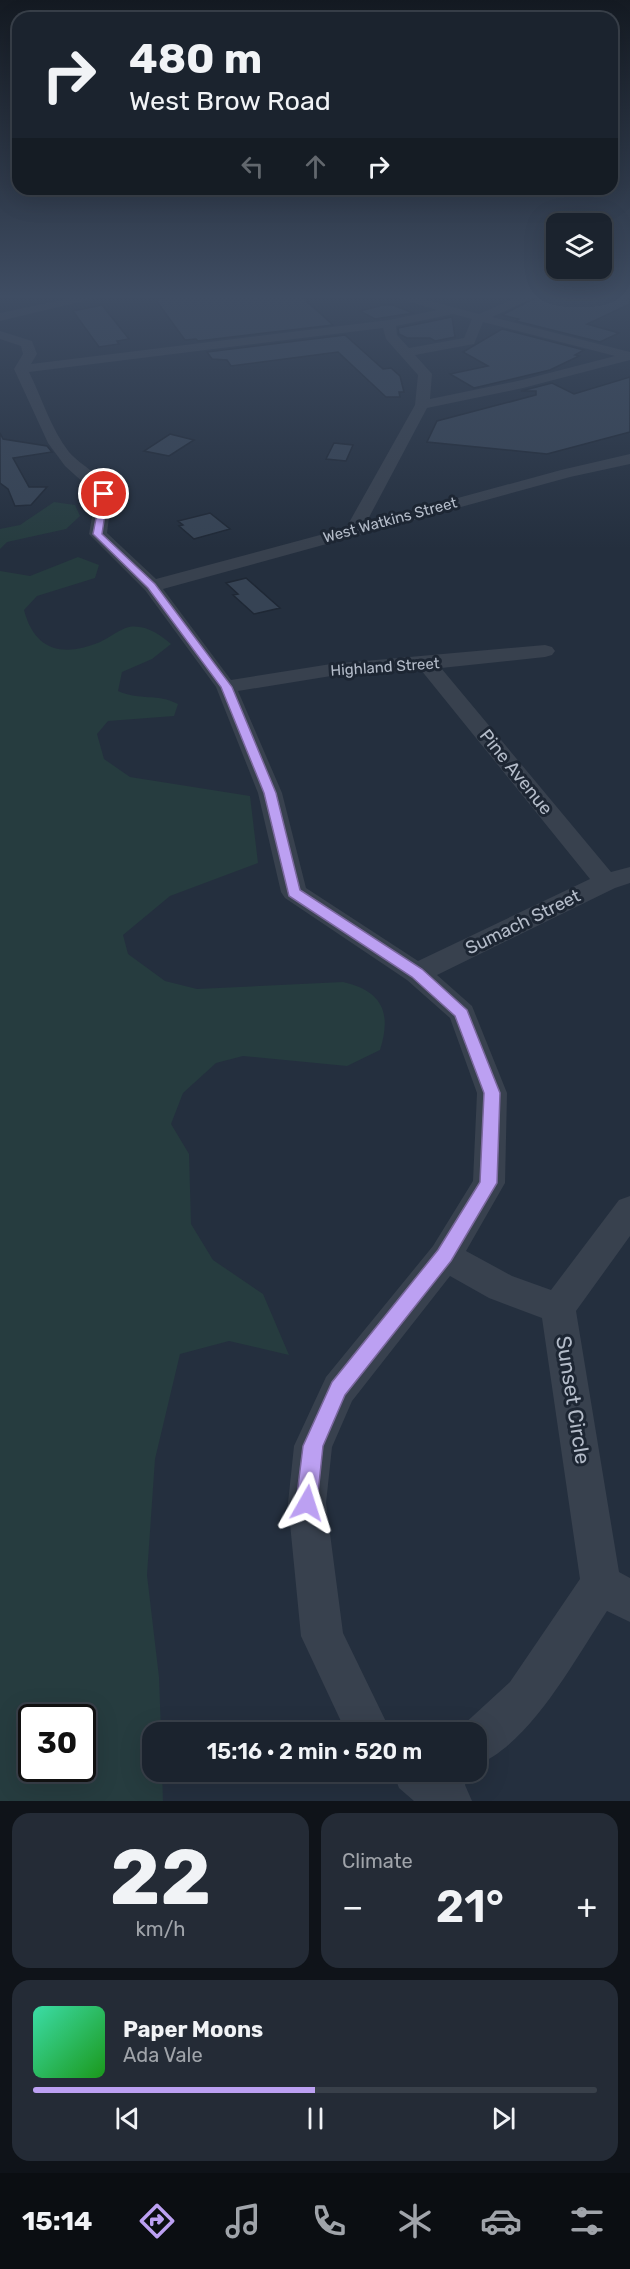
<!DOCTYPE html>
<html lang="en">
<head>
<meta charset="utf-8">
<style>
	:root { --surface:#1b232e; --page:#242b36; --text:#f1f3f6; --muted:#a0a4aa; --line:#39404a; --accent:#bca0f2 }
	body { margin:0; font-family:Rubik,sans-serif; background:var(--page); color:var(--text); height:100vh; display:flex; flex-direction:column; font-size:22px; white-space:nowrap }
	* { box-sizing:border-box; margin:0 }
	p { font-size:20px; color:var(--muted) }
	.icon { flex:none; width:33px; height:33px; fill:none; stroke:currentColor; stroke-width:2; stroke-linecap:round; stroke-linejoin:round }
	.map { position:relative; height:1801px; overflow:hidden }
	.side { display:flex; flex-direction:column; gap:12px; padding:12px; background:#0f1319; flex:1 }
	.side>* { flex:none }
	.banner { position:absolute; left:12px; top:12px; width:606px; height:183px; border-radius:18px; box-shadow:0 6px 24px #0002,0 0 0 2px var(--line); background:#1b232e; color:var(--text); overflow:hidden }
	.fabs { position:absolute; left:546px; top:213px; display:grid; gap:12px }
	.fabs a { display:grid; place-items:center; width:66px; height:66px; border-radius:12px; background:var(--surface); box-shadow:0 6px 24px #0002,0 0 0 2px var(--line); font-size:30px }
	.speed { position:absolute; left:18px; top:1704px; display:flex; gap:12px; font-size:30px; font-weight:700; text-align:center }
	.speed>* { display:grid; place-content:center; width:78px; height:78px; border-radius:50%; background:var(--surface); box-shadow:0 6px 24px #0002,0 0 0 2px var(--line); line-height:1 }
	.speed .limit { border:3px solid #111; border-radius:9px; background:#fff; color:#111 }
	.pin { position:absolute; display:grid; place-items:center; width:51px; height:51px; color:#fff; margin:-26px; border:3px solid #fff; border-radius:50%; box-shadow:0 2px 6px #0007 }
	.me { position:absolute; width:66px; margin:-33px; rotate:6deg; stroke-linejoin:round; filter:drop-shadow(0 0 4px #0008) }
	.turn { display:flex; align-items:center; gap:21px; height:126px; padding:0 18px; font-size:27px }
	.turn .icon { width:78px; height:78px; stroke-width:2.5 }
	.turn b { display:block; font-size:42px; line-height:51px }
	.lanes { display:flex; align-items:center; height:57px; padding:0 18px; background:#0003; justify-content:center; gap:30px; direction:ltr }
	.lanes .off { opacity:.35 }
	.big { font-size:45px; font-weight:600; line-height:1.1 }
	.side .card { flex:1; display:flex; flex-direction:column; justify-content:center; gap:9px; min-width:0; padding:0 21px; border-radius:18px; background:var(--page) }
	.side .dial { align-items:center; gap:0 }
	.dial b { font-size:78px; line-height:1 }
	.song { display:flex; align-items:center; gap:18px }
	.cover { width:72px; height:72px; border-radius:9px; background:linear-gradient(135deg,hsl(160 70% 55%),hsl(120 70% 35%)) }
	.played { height:6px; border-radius:3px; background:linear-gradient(90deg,var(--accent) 50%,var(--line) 50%) }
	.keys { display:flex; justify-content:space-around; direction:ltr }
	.heat { display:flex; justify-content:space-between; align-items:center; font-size:33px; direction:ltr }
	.side .tiles { flex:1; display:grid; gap:12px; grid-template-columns:1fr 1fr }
	.card:last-child { grid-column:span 2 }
	.trip { position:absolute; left:142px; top:1722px; width:345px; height:60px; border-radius:18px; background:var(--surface); box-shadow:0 6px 24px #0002,0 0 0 2px var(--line); font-weight:600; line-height:60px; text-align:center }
	.tab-bar { display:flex; height:96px; justify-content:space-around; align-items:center; background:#0b0e12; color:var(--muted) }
	.tab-bar .icon { width:42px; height:42px }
	.tab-bar .selected { color:var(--accent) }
	.tab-bar b { font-size:27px; color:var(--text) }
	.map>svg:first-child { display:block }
	.green { fill:#263c3f; fill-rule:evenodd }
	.building { fill:#364354; stroke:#1f2835; stroke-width:1.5 }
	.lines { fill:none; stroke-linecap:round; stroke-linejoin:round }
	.minor { fill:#38414e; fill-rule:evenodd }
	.route { fill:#bca0f2; stroke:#7a689d; stroke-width:1.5 }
	.labels { text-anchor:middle; stroke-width:6; stroke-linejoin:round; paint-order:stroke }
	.far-street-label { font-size:15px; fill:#b4bcc9; stroke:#1d2633 }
	.street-label { font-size:18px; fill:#b4bcc9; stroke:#1d2633 }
	.near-street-label { font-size:21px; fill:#b4bcc9; stroke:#1d2633 }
</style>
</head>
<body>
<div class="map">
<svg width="630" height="1801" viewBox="0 0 630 1801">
	<rect width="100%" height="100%" fill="#242f3e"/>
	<path class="green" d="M54,502L75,505L80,516L66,529L7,542L0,549V529L20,525Z
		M78,557L99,565L95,578L37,596L24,610C35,652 64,657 100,642C109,638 120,629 129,627C145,624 161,635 171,644L152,659L122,672L118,691C141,701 157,693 178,704L174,716L108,721L97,734L104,759L130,777L250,796L258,863L170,896L123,935L128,954L165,981L197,989L343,982C382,991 392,1012 380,1050L347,1066L243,1056L216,1063L183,1093L171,1124L189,1154L191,1224L213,1260L263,1294L289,1355L229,1341L180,1354L155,1459L147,1575L159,1677L161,1732H153V1772H162L163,1801H0V571L30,576ZM32,1718H82V1768H32Z"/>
	<path class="building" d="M174,297H302L333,325L198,341L196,339L185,340L155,299Z
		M537,297H630V304L587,324L619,333L600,342L516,321L519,319L502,315Z
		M102,305L129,339L117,341L119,344L99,347L73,311Z
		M383,305H393L413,313L375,319L360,311Z
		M452,317L455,337L435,341L430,338H407L399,334L398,328Z
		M502,329L584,350L575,355L579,356L550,370L474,388L450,374L488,366L463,352Z
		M345,335L383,369L391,368L400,376L404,392H399L400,397H386L338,352L231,366L227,360L212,359L207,352Z
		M630,377V432L547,454L427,442L437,421L536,395V391H521L552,383L574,394Z
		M0,433L3,439L47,446L52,452L13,458L29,487H47L31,505L15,506L8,489L0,483Z
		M170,434L194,440L169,456L144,451Z
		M334,443L353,445L346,461L326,459Z
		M210,513L230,529L194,539L179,526L183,525L178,521Z
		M246,578L280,608L254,614L233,595L238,594L226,583Z"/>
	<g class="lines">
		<path class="minor" d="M76,297H100L0,321V313Z
			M394,297H415L479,314L518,297H535L492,317L630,352V360L523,388L427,408L366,523L561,470L630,454V464L570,477L163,589L231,680L331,664L545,645L552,647L555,651L552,655L545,657L441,668L611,872L630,867V883L615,888L437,975L472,1006L507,1093L505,1183L466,1251L512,1276L551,1290L619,1200L630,1196V1236L576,1311L619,1572L630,1578V1622L607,1611C575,1659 531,1743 477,1765V1732H459L461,1727L510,1682L580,1579L542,1318L489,1298L450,1276L352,1401L332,1447L326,1503L343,1633L391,1732H346L301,1636L288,1503L294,1446L326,1377L433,1246L473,1181L477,1093L450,1018L407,980L285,898L281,892L258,793L216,687L145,590L89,534L96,494L65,466L48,443L14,369L23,354L21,346L0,339V331L32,341L37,354L31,364L389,320L437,310ZM453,314L472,319L464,338L409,348L397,335L396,326ZM483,322L615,356L522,380L430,399L432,374L415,355L474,344ZM383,328L386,339L418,375L415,405L346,528L156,579L107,533L112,494C103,475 82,467 69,452C51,429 42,398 29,372ZM421,670L590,879L418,961L306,888L282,793L238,691L331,676Z
			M393,1772H470L465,1785L472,1801H414L399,1788Z"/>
	</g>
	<linearGradient id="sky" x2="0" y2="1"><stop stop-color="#141a22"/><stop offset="0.54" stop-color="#3f4d63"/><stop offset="1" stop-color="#3f4d63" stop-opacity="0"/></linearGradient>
	<rect width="630" height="549" fill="url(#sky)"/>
	<path class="route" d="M101,492L108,494L102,534L155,584L232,687L276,793L300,890L422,969L467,1010L500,1093L497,1183L451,1261L345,1395L323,1446L317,1503L314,1510L307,1513L300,1510L296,1503L303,1446L332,1382L438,1250L480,1182L484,1093L455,1016L412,977L289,896L264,793L221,687L148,588L93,534Z"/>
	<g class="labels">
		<g class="far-street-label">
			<text transform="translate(390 520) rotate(-15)" y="5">West Watkins Street</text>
			<text transform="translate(385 667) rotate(-4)" y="5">Highland Street</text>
		</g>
		<g class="street-label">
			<text transform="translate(516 772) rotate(51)" y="6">Pine Avenue</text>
			<text transform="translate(523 922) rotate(-26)" y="6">Sumach Street</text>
		</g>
		<g class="near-street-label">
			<text transform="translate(573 1400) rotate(81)" y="7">Sunset Circle</text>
		</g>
	</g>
</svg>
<div class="fabs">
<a><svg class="icon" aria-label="layers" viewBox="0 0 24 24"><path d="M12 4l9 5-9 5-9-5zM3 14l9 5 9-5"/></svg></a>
</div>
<div class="speed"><div class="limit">30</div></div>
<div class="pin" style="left:104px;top:494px;background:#d93025"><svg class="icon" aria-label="arrive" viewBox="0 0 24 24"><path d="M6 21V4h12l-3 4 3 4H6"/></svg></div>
<svg class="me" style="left:307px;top:1503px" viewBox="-20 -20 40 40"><path d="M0-17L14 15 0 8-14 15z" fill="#bca0f2" stroke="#fff" stroke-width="4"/></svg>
<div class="trip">15:16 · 2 min · 520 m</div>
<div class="banner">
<div class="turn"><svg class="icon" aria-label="right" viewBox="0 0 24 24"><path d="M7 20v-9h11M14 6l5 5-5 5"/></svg><div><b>480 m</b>West Brow Road</div></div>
<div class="lanes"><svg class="icon off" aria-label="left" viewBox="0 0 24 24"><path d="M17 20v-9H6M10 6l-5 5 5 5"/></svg><svg class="icon off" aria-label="ahead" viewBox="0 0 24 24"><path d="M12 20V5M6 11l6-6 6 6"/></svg><svg class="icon" aria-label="right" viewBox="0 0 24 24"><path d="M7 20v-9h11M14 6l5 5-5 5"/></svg></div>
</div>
</div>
<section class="side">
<div class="tiles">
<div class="card dial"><b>22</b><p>km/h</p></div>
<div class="card"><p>Climate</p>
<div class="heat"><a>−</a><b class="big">21°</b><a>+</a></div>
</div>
<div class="card">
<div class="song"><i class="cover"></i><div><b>Paper Moons</b><p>Ada Vale</p></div></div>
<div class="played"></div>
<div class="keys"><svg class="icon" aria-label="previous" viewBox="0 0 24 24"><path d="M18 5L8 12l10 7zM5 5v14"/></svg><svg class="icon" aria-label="pause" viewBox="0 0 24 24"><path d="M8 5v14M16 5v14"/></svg><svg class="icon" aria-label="next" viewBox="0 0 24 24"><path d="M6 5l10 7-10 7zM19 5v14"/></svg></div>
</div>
</div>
</section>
<nav class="tab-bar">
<b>15:14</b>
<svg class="icon selected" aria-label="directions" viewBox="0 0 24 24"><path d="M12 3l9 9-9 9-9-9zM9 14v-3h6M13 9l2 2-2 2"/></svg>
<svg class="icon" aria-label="music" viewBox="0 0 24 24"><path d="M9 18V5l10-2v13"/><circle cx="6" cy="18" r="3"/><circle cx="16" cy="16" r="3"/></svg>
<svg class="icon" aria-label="phone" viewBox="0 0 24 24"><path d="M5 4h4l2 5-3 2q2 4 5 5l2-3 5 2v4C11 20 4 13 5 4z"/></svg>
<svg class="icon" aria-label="climate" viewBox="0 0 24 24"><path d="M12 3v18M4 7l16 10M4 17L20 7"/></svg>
<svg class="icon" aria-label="car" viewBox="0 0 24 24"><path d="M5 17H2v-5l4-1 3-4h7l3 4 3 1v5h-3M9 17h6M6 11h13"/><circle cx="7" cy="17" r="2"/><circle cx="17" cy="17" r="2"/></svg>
<svg class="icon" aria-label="filters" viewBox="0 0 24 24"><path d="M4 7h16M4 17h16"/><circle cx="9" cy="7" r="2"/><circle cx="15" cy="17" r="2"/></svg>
</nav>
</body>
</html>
